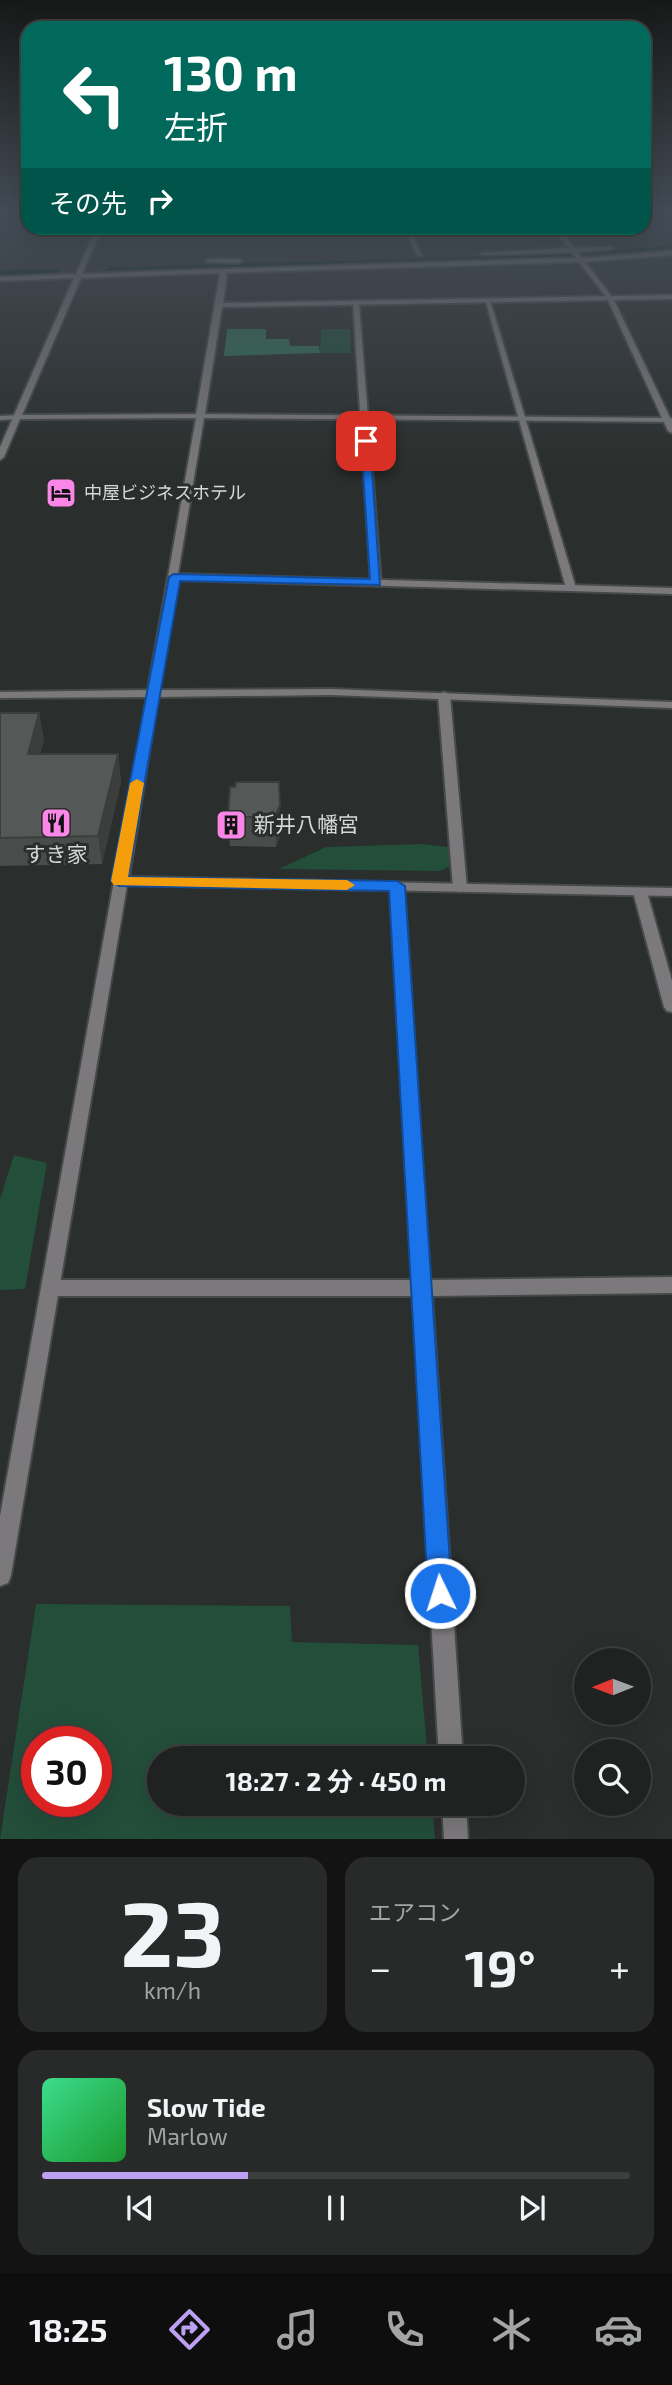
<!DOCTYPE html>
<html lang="ja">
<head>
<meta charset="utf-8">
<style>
	:root { --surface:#202221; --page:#282a2a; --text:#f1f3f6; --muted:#a2a4a5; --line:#3d3f3f; --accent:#bca0f2 }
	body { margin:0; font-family:"Exo 2","Noto Sans JP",sans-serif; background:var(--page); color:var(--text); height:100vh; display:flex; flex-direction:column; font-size:26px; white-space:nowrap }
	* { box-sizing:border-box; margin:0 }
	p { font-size:23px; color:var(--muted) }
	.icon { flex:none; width:38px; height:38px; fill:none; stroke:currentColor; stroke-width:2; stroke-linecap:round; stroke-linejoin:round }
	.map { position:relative; height:1839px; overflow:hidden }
	.panel { display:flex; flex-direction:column; gap:18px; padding:18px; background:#121312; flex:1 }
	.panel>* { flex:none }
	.banner { position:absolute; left:21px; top:21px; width:630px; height:214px; border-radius:21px; box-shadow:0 7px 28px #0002,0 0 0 2px var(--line); background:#00695c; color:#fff; overflow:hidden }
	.needle { width:46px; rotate:269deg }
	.tools { position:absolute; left:574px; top:1648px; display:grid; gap:14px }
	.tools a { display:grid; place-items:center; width:77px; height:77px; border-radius:50%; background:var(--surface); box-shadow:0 7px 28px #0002,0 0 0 2px var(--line); font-size:35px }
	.speed { position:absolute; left:21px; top:1726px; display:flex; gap:14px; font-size:35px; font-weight:700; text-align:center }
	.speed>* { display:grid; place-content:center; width:91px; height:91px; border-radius:50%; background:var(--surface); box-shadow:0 7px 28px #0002,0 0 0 2px var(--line); line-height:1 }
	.speed .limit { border:10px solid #d22; background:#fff; color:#111 }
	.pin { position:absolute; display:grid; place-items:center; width:60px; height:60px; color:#fff; margin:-30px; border-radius:14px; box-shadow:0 4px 10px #0006 }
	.me { position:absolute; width:77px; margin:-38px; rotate:356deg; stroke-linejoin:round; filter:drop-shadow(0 0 5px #0008) }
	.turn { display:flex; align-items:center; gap:24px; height:147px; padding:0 28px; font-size:32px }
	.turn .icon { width:91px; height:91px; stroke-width:2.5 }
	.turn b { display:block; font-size:49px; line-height:60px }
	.then { display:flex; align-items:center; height:66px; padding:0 28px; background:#0003; gap:14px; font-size:26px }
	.big { font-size:52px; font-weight:700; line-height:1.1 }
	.panel .card { flex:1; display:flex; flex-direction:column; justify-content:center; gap:10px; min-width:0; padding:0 24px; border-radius:21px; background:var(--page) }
	.panel .dial { align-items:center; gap:0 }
	.dial b { font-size:91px; line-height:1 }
	.song { display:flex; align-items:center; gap:21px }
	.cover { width:84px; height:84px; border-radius:10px; background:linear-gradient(135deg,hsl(150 70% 55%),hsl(130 70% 35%)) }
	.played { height:7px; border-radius:4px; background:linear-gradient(90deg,var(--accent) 35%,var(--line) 35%) }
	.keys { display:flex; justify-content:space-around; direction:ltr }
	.heat { display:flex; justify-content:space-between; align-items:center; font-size:38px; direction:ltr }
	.panel .tiles { flex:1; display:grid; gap:18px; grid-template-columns:1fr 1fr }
	.card:last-child { grid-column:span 2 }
	.trip { position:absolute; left:147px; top:1746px; width:378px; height:70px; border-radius:35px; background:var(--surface); box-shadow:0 7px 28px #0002,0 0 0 2px var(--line); font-weight:700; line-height:70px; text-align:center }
	.tab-bar { display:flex; height:112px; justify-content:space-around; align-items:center; background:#0d0e0d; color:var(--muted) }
	.tab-bar .icon { width:49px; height:49px }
	.tab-bar .current { color:var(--accent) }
	.tab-bar b { font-size:32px; color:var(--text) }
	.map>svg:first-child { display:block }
	.green { fill:#224e3a; fill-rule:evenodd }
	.forest { fill:#306f54 }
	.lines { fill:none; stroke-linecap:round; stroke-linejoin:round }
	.stream { stroke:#012315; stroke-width:5 }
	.minor-casing { stroke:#454947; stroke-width:4 }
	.tertiary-casing { stroke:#454947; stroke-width:4 }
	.minor { fill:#7b797b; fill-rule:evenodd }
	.tertiary { fill:#7b797b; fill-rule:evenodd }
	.wall { fill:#484c4a }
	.shaded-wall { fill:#3b3e3c }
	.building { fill:#545856; stroke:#3b3e3c; stroke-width:2 }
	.route { fill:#1a73e8; stroke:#114b97; stroke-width:2 }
	.slow { fill:#f59e0b }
	.labels { text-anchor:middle; stroke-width:6; stroke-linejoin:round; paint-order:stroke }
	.far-poi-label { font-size:18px; fill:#d5d8d7; stroke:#2a2e2c; text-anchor:start }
	.poi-label { font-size:21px; fill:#d5d8d7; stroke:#2a2e2c; text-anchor:start }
</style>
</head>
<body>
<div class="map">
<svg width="672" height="1839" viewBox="0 0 672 1839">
	<rect width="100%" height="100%" fill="#2a2e2c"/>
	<path class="green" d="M321,329H350L351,353H320Z
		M422,844L449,847L450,866L440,871L279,869L326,847Z
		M14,1155L47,1163L25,1289L0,1290V1199Z
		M36,1604L290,1606L292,1642L418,1645L428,1759H159V1804H432L435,1839H0ZM37,1741H96V1801H37Z"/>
	<path class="forest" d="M227,329H266V339H289L290,346H319L320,353L224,356Z"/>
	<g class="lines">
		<path class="stream" d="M108,270L567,256L672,248
			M0,273L57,271"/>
		<g class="minor-casing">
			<path id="minor" d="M404,228H410L422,256L417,255Z
				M553,228H559L575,248L610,247L613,249L578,252L582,258L672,251V255L585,262L613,298L672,422V433L668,431L607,298L579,262L223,273L220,271L223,269L576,258L571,252L483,255L480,253L569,248Z
				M208,259H239L242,261L239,263L206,262Z
				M485,299L490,300L576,588L575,590L566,588Z
				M356,301L359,303L381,583L376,586L371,583L353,303Z
				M20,415V419L0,420V416Z
				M444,692L450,695L467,888L460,892L453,888L438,695Z
				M397,882L404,886L430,1280L672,1277V1293L432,1296L463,1759H439L413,1296H51L45,1293L42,1288L45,1283L51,1280H412L390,886Z
				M640,888L647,892L672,981V1012L667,1011L664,1007L633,892Z
				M442,1804H466L468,1839H444Z"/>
		</g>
		<g class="tertiary-casing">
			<path id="tertiary" d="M96,228H102L82,274L223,269L227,276L223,303L672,295V299L222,307L205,414L672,418V422L204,418L178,574L672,588V594L177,580L159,690L331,689L672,702V708L331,695L158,697L129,877L672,888V896L127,885L11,1575L8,1583L0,1586V1516L147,697L0,698V692L148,690L196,418L20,419L4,457L0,460V447L74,278L0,281V277L76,274ZM220,273L196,414L22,415L81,278Z"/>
		</g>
		<use href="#minor" class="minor"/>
		<use href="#tertiary" class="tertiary"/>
	</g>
	<path class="wall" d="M126,228H201L200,233L126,234Z
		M0,713H39L44,740L40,754H118L121,782L102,864L0,866Z
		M279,782L281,834L276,847L230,846L228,817Z"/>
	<path class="shaded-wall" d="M39,713L44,740L33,782L28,754Z
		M118,754L121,782L102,864L98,836Z
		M280,805L281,834L276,847L275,817Z"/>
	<path class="building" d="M0,713H39L28,754H118L98,836L0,838Z
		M236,782H279L280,805L275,817H228L230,787H235Z"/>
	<linearGradient id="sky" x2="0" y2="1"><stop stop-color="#171918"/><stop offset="0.45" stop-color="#444c56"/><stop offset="1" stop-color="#444c56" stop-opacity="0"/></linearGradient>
	<rect width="672" height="473" fill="url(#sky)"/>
	<path class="route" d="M366,438L370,441L380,585L180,581L128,877L397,881L405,886L452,1593L449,1601L440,1605L431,1601L428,1593L389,891L119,886L111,881L169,577L174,574L370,579L361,441Z"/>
	<path class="slow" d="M137,779L144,783L128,877L347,880L355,885L347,890L114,885L111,881L130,783Z"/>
	<defs>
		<g id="hotel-square" transform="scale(1.575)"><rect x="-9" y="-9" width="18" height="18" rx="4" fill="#fa87e7" stroke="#2a2e2c"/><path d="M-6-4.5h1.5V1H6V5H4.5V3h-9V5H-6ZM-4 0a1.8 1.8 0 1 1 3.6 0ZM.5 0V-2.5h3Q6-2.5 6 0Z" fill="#111"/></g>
		<g id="restaurant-square" transform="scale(1.575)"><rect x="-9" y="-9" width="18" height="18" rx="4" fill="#fa87e7" stroke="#2a2e2c"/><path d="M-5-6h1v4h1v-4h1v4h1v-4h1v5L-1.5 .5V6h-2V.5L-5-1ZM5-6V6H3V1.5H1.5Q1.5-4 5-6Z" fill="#111"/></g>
		<g id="building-square" transform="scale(1.575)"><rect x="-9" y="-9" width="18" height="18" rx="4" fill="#fa87e7" stroke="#2a2e2c"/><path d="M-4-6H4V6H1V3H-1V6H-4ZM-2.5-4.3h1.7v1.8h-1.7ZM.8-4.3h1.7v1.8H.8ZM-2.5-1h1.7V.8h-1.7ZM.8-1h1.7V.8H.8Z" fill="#111"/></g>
	</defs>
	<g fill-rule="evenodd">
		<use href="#hotel-square" x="61" y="493"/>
		<use href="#restaurant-square" x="56" y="823"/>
		<use href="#building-square" x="231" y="825"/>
	</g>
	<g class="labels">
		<g class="far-poi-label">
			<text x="84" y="499">中屋ビジネスホテル</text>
		</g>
		<g class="poi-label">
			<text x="254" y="832">新井八幡宮</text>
			<text x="56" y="862" text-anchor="middle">すき家</text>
		</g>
	</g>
</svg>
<div class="tools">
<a><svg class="needle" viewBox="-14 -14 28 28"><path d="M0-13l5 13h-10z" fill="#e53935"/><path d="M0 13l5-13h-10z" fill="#a2a4a5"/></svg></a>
<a><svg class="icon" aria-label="search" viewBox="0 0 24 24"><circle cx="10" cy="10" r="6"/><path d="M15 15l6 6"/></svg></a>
</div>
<div class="speed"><div class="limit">30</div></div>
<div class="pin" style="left:366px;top:441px;background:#d93025"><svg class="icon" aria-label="arrive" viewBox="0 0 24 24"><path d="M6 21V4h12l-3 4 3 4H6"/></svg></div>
<svg class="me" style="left:440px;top:1593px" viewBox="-20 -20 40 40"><circle r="17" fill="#1a73e8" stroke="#fff" stroke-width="3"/><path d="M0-11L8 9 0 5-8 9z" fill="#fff"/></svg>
<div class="trip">18:27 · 2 分 · 450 m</div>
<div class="banner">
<div class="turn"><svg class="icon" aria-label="left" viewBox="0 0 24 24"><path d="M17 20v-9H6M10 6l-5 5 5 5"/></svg><div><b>130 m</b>左折</div></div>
<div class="then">その先<svg class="icon" aria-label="right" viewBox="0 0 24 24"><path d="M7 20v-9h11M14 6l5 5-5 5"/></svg></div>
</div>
</div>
<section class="panel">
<div class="tiles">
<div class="card dial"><b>23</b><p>km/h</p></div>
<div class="card"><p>エアコン</p>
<div class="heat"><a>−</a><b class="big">19°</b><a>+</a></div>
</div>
<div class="card">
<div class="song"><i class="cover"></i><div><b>Slow Tide</b><p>Marlow</p></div></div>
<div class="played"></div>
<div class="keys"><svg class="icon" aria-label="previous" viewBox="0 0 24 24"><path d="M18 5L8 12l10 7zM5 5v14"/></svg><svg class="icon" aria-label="pause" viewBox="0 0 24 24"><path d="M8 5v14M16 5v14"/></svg><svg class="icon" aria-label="next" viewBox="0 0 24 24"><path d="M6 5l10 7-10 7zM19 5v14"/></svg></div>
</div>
</div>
</section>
<nav class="tab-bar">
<b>18:25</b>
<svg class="icon current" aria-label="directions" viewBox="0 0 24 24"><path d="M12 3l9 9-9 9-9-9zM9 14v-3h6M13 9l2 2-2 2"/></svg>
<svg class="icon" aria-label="music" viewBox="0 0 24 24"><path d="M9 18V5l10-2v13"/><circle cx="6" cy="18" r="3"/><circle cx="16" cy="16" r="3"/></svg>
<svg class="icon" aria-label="phone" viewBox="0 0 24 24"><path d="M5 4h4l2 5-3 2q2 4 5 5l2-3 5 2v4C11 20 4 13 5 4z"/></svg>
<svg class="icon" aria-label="climate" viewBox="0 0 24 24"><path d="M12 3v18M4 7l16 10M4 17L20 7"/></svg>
<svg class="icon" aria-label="car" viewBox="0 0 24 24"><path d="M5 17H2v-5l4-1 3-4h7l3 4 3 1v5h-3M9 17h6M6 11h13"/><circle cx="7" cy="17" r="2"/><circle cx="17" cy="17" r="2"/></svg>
</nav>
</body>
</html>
